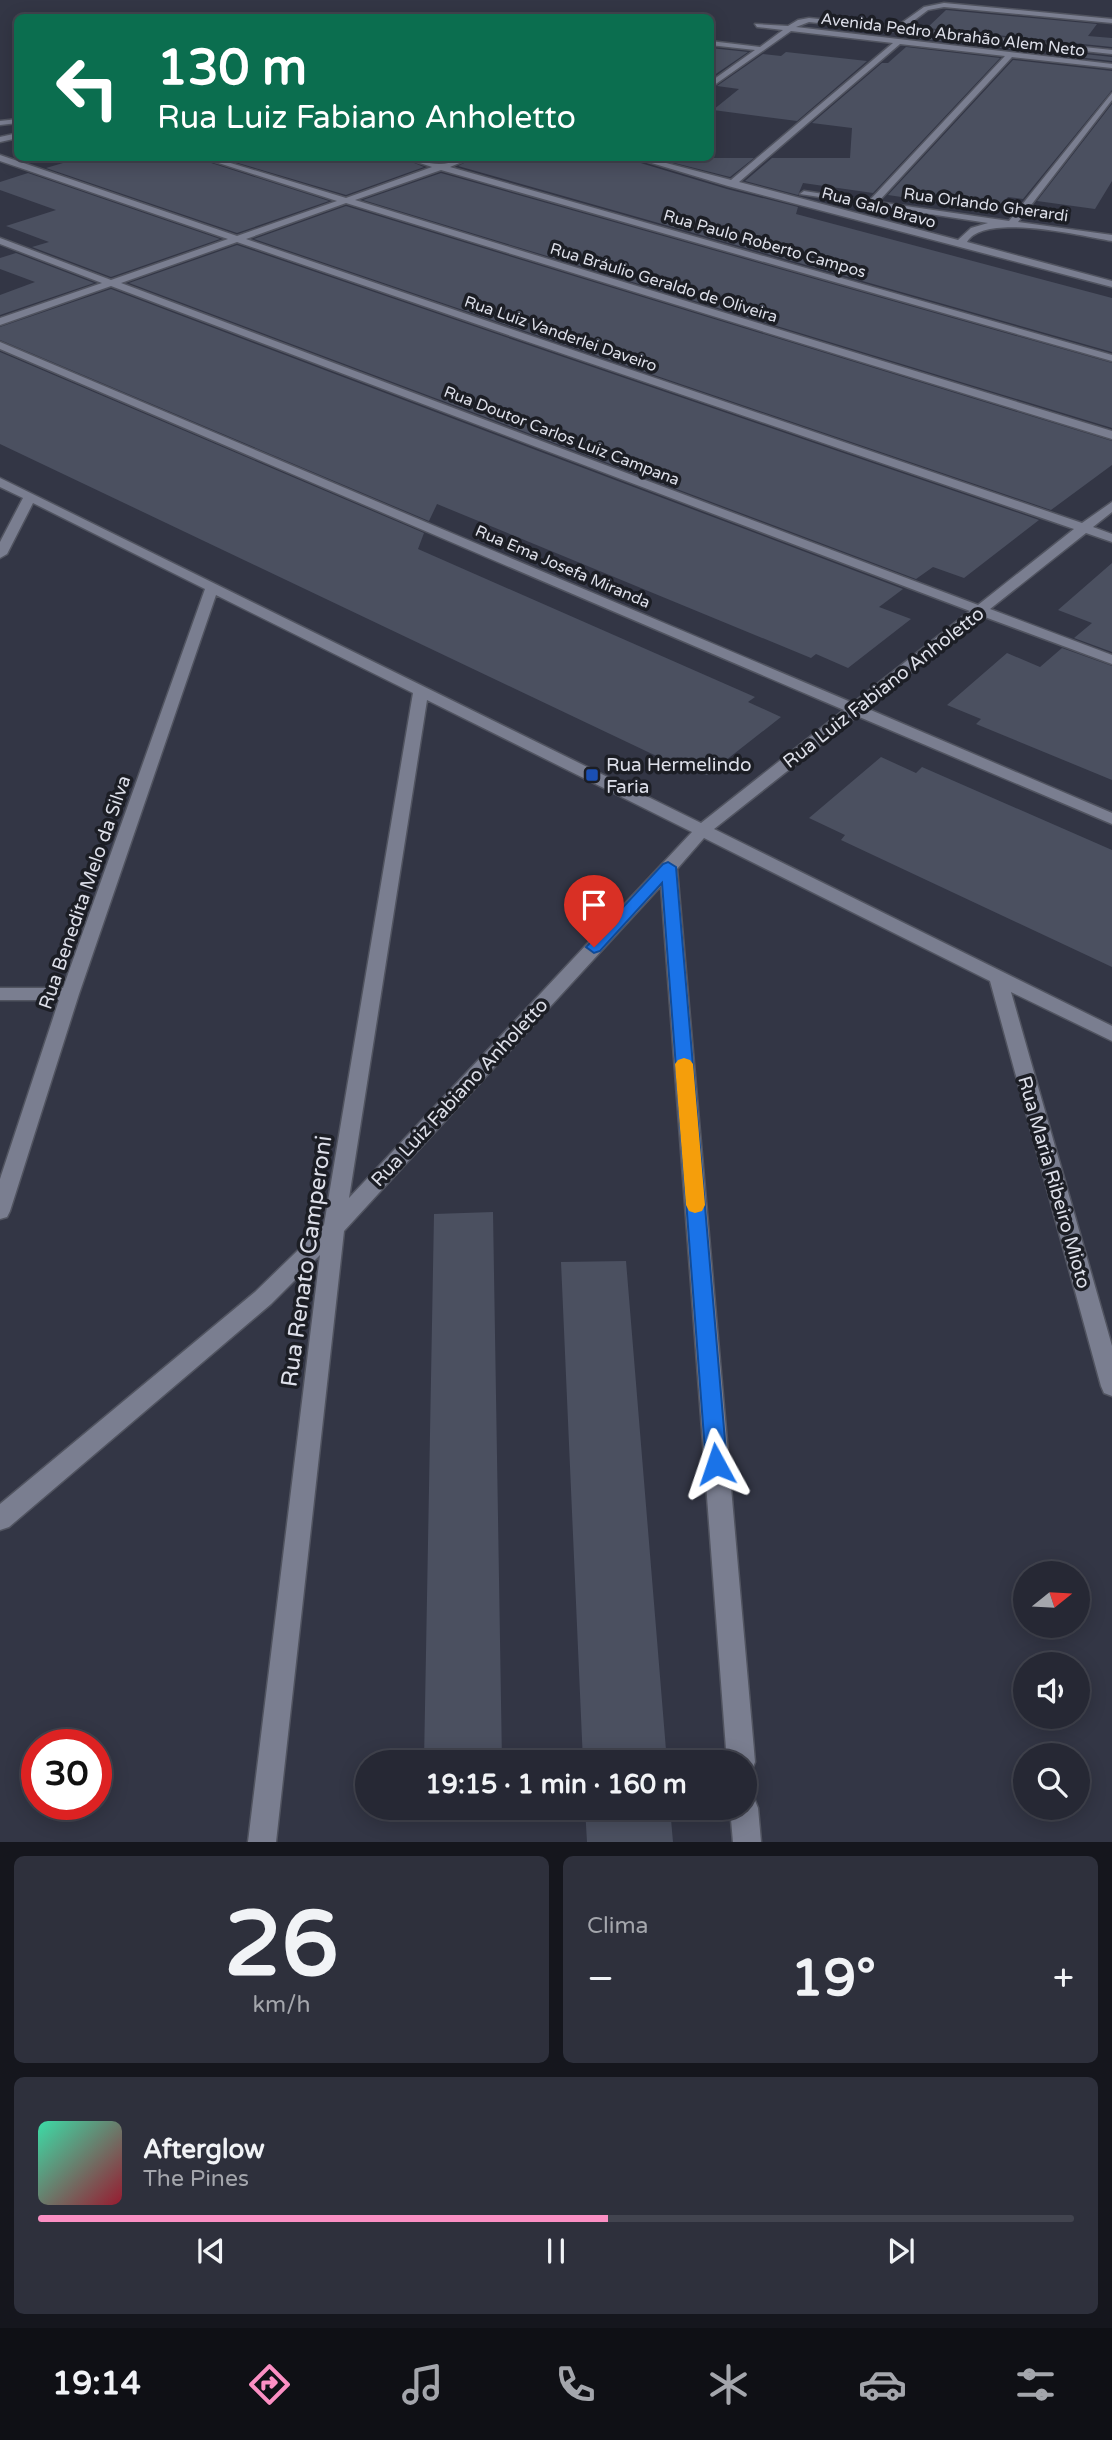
<!DOCTYPE html>
<html lang="pt">
<head>
<meta charset="utf-8">
<style>
	:root { --surface:#262834; --page:#2e303c; --text:#f1f3f6; --muted:#a4a6ac; --line:#42444f; --accent:#fb8fc3 }
	body { margin:0; font-family:"Varela Round",sans-serif; background:var(--page); color:var(--text); height:100vh; display:flex; flex-direction:column; font-size:26px; white-space:nowrap }
	* { box-sizing:border-box; margin:0 }
	p { font-size:23px; color:var(--muted) }
	.icon { flex:none; width:38px; height:38px; fill:none; stroke:currentColor; stroke-width:2; stroke-linecap:round; stroke-linejoin:round }
	.map { position:relative; height:1842px; overflow:hidden }
	.sheet { display:flex; flex-direction:column; gap:14px; padding:14px; background:#15161d; flex:1 }
	.sheet>* { flex:none }
	.guide { position:absolute; left:14px; top:14px; width:700px; height:147px; border-radius:10px; box-shadow:0 4px 18px #0003,0 0 0 2px var(--line); background:#0b6e4f; color:#fff; overflow:hidden }
	.needle { width:46px; rotate:72deg }
	.controls { position:absolute; left:1013px; top:1561px; display:grid; gap:14px }
	.controls a { display:grid; place-items:center; width:77px; height:77px; border-radius:50%; background:var(--surface); box-shadow:0 4px 18px #0003,0 0 0 2px var(--line); font-size:35px }
	.speed { position:absolute; left:21px; top:1729px; display:flex; gap:14px; font-size:35px; font-weight:700; text-align:center }
	.speed>* { display:grid; place-content:center; width:91px; height:91px; border-radius:50%; background:var(--surface); box-shadow:0 4px 18px #0003,0 0 0 2px var(--line); line-height:1 }
	.speed .limit { border:10px solid #d22; background:#fff; color:#111 }
	.pin { position:absolute; display:grid; place-items:center; width:60px; height:60px; color:#fff; margin:-72px -30px; border-radius:50% 50% 50% 0; rotate:-45deg; box-shadow:0 0 7px #0007 }
	.pin .icon { rotate:45deg }
	.me { position:absolute; width:77px; margin:-38px; rotate:355deg; stroke-linejoin:round; filter:drop-shadow(0 0 5px #0008) }
	.turn { display:flex; align-items:center; gap:24px; height:147px; padding:0 28px; font-size:32px }
	.turn .icon { width:91px; height:91px; stroke-width:2.5 }
	.turn b { display:block; font-size:49px; line-height:60px }
	.big { font-size:52px; font-weight:700; line-height:1.1 }
	.sheet .tile { flex:1; display:flex; flex-direction:column; justify-content:center; gap:10px; min-width:0; padding:0 24px; border-radius:10px; background:var(--page) }
	.sheet .dial { align-items:center; gap:0 }
	.dial b { font-size:91px; line-height:1 }
	.song { display:flex; align-items:center; gap:21px }
	.cover { width:84px; height:84px; border-radius:10px; background:linear-gradient(135deg,hsl(160 70% 55%),hsl(350 70% 35%)) }
	.played { height:7px; border-radius:4px; background:linear-gradient(90deg,var(--accent) 55%,var(--line) 55%) }
	.keys { display:flex; justify-content:space-around; direction:ltr }
	.heat { display:flex; justify-content:space-between; align-items:center; font-size:38px; direction:ltr }
	.sheet .tiles { flex:1; display:grid; gap:14px; grid-template-columns:1fr 1fr }
	.tile:last-child { grid-column:span 2 }
	.trip { position:absolute; left:355px; top:1750px; width:402px; height:70px; border-radius:35px; background:var(--surface); box-shadow:0 4px 18px #0003,0 0 0 2px var(--line); font-weight:700; line-height:70px; text-align:center }
	.dock { display:flex; height:112px; justify-content:space-around; align-items:center; background:#0f1015; color:var(--muted) }
	.dock .icon { width:49px; height:49px }
	.dock .current { color:var(--accent) }
	.dock b { font-size:32px; color:var(--text) }
	.map>svg:first-child { display:block }
	.building { fill:#4b5060 }
	.lines { fill:none; stroke-linecap:round; stroke-linejoin:round }
	.minor-casing { stroke:#515460; stroke-width:3 }
	.minor { fill:#7a7e90; fill-rule:evenodd }
	.route { fill:#1a73e8; stroke:#114b97; stroke-width:2 }
	.slow { fill:#f59e0b }
	.transit-dot { fill:#1a4fb4; stroke:#1c1e25; stroke-width:2.5 }
	.labels { text-anchor:middle; stroke-width:7; stroke-linejoin:round; paint-order:stroke }
	.far-street-label { font-size:16px; fill:#dddfe9; stroke:#1c1e25 }
	.street-label { font-size:19px; fill:#dddfe9; stroke:#1c1e25 }
	.poi-label { font-size:19px; fill:#dddfe9; stroke:#1c1e25; text-anchor:start }
	.near-street-label { font-size:23px; fill:#dddfe9; stroke:#1c1e25 }
</style>
</head>
<body>
<div class="map">
<svg width="1112" height="1842" viewBox="0 0 1112 1842">
	<rect width="100%" height="100%" fill="#333645"/>
	<path class="building" d="M946,10L1097,24L1088,36L1112,38V47L927,28Z
		M918,36L1112,57V61L916,38Z
		M906,47L1000,58L873,193L803,183L798,195L745,181L772,158H850L852,128L812,123L882,63H888Z
		M710,48L739,51L748,52L710,78Z
		M786,52L867,61L797,121L713,110L739,89L717,86L763,54L781,56Z
		M1013,60L1112,71V90L1023,199L1008,197L996,211L888,195Z
		M1112,104V181L1095,209L1037,201Z
		M80,158H200L202,160L329,201L237,233L46,168Z
		M221,158H402L424,167L346,195Z
		M474,158H632L634,161L727,189L798,207L796,214L1112,298V352L458,166Z
		M655,158H754L730,177Z
		M28,173L220,239L111,277L32,247L49,242L6,226L56,210L0,190V182Z
		M441,173L1112,363V428L363,200Z
		M346,206L1112,441V465L1051,510L254,239Z
		M237,245L1039,520L964,578L933,567L916,579L129,283Z
		M16,253L94,283L0,315V295L35,282L0,269V258Z
		M111,289L903,589L879,607L911,619L848,668L816,654L811,658L437,504L429,521L0,340V327Z
		M0,352L424,533L418,549L755,697L748,702L781,717L707,775L674,759L669,762L0,444Z
		M1112,563V652L1074,638L1092,623L1058,610Z
		M1062,648L1112,666V780L976,724L981,719L947,705L1007,653L1040,667Z
		M881,757L916,773L922,767L1112,850V967L841,840L845,835L809,818Z
		M493,1212L502,1762H424L434,1214Z
		M626,1261L667,1762H583L561,1262Z
		M585,1808H670L673,1842H587Z"/>
	<g class="lines">
		<g class="minor-casing">
			<path id="minor" d="M944,3L1112,19V23L944,7L928,10L904,28L1112,50V54L809,22L796,27L1112,64V68L1012,57L878,202L1009,221L1112,93V100L1018,222L1112,235V241C1082,236 984,212 967,242L1112,281V287L728,186L635,158H647L731,180L893,43L791,31L710,88V82L755,50L710,45V41L760,47L783,30L757,27L755,24L788,26L798,20L809,18L896,27L924,7ZM900,44L1005,56L869,201L804,191L800,194L988,223L971,228L958,240L739,182Z
				M18,119V123L0,125V121Z
				M18,133V138L0,142V137Z
				M0,155L237,236L337,201L203,158H214L346,198L432,167L405,158C417,158 430,165 441,164C451,164 460,158 471,158L450,167L1112,355V361L441,170L355,200L1112,431V439L346,203L246,239L1082,523L1112,502V512L1093,527L1112,534V542L1086,533L990,609L1112,655V664L982,616L866,708L1112,813V824L857,716L714,829L1112,1026V1041L1011,992L1112,1346V1396L1104,1393L1101,1386L990,981L704,838L677,869L755,1762L751,1772L746,1774V1762H727L661,886L344,1231L276,1842H248L320,1255L271,1304L9,1527L0,1530V1504L255,1292L324,1225L413,693L216,595L79,994L10,1211L7,1217L0,1219V1179L59,1000H0V988H63L205,589L33,503L7,554L0,558V542L23,498L0,487V478L701,823L844,710L0,349V342L853,703L970,611L111,286L0,325V318L102,283L0,244V238L111,280L228,239L0,161ZM237,242L1074,529L978,605L121,283ZM427,700L692,832L349,1198Z
				M746,1795L754,1798L758,1808L761,1842H733L730,1808H746Z"/>
		</g>
		<use href="#minor" class="minor"/>
	</g>
	<path class="route" d="M668,862L676,867L727,1464L724,1471L716,1474L709,1471L706,1464L662,883L600,951L594,953L586,947L663,864Z"/>
	<path class="slow" d="M684,1058L690,1060L693,1064L705,1205L702,1211L695,1213L689,1211L686,1205L675,1064L678,1060Z"/>
	<rect class="transit-dot" x="585" y="768" width="14" height="14" rx="3.5"/>
	<g class="labels">
		<g class="far-street-label">
			<text transform="translate(953 34) rotate(7)" y="6">Avenida Pedro Abrahão Alem Neto</text>
			<text transform="translate(986 204) rotate(8)" y="6">Rua Orlando Gherardi</text>
			<text transform="translate(879 207) rotate(15)" y="6">Rua Galo Bravo</text>
			<text transform="translate(765 243) rotate(16)" y="6">Rua Paulo Roberto Campos</text>
			<text transform="translate(664 282) rotate(17)" y="6">Rua Bráulio Geraldo de Oliveira</text>
			<text transform="translate(561 333) rotate(19)" y="6">Rua Luiz Vanderlei Daveiro</text>
			<text transform="translate(562 435) rotate(21)" y="6">Rua Doutor Carlos Luiz Campana</text>
			<text transform="translate(563 566) rotate(23)" y="6">Rua Ema Josefa Miranda</text>
		</g>
		<g class="street-label">
			<text transform="translate(883 687) rotate(-38)" y="7">Rua Luiz Fabiano Anholetto</text>
			<text transform="translate(84 892) rotate(-71)" y="7">Rua Benedita Melo da Silva</text>
			<text transform="translate(459 1092) rotate(-47)" y="7">Rua Luiz Fabiano Anholetto</text>
			<text transform="translate(1055 1182) rotate(74)" y="7">Rua Maria Ribeiro Mioto</text>
		</g>
		<g class="poi-label">
			<text x="606" y="771">Rua Hermelindo<tspan x="606" dy="22">Faria</tspan></text>
		</g>
		<g class="near-street-label">
			<text transform="translate(306 1261) rotate(-82)" y="8">Rua Renato Camperoni</text>
		</g>
	</g>
</svg>
<div class="controls">
<a><svg class="needle" viewBox="-14 -14 28 28"><path d="M0-13l5 13h-10z" fill="#e53935"/><path d="M0 13l5-13h-10z" fill="#a4a6ac"/></svg></a>
<a><svg class="icon" aria-label="sound" viewBox="0 0 24 24"><path d="M4 9h4l5-4v14l-5-4H4zM17 9q2 3 0 6"/></svg></a>
<a><svg class="icon" aria-label="search" viewBox="0 0 24 24"><circle cx="10" cy="10" r="6"/><path d="M15 15l6 6"/></svg></a>
</div>
<div class="speed"><div class="limit">30</div></div>
<div class="pin" style="left:594px;top:947px;background:#d93025"><svg class="icon" aria-label="arrive" viewBox="0 0 24 24"><path d="M6 21V4h12l-3 4 3 4H6"/></svg></div>
<svg class="me" style="left:716px;top:1464px" viewBox="-20 -20 40 40"><path d="M0-17L14 15 0 8-14 15z" fill="#1a73e8" stroke="#fff" stroke-width="4"/></svg>
<div class="trip">19:15 · 1 min · 160 m</div>
<div class="guide">
<div class="turn"><svg class="icon" aria-label="left" viewBox="0 0 24 24"><path d="M17 20v-9H6M10 6l-5 5 5 5"/></svg><div><b>130 m</b>Rua Luiz Fabiano Anholetto</div></div>
</div>
</div>
<section class="sheet">
<div class="tiles">
<div class="tile dial"><b>26</b><p>km/h</p></div>
<div class="tile"><p>Clima</p>
<div class="heat"><a>−</a><b class="big">19°</b><a>+</a></div>
</div>
<div class="tile">
<div class="song"><i class="cover"></i><div><b>Afterglow</b><p>The Pines</p></div></div>
<div class="played"></div>
<div class="keys"><svg class="icon" aria-label="previous" viewBox="0 0 24 24"><path d="M18 5L8 12l10 7zM5 5v14"/></svg><svg class="icon" aria-label="pause" viewBox="0 0 24 24"><path d="M8 5v14M16 5v14"/></svg><svg class="icon" aria-label="next" viewBox="0 0 24 24"><path d="M6 5l10 7-10 7zM19 5v14"/></svg></div>
</div>
</div>
</section>
<nav class="dock">
<b>19:14</b>
<svg class="icon current" aria-label="directions" viewBox="0 0 24 24"><path d="M12 3l9 9-9 9-9-9zM9 14v-3h6M13 9l2 2-2 2"/></svg>
<svg class="icon" aria-label="music" viewBox="0 0 24 24"><path d="M9 18V5l10-2v13"/><circle cx="6" cy="18" r="3"/><circle cx="16" cy="16" r="3"/></svg>
<svg class="icon" aria-label="phone" viewBox="0 0 24 24"><path d="M5 4h4l2 5-3 2q2 4 5 5l2-3 5 2v4C11 20 4 13 5 4z"/></svg>
<svg class="icon" aria-label="climate" viewBox="0 0 24 24"><path d="M12 3v18M4 7l16 10M4 17L20 7"/></svg>
<svg class="icon" aria-label="car" viewBox="0 0 24 24"><path d="M5 17H2v-5l4-1 3-4h7l3 4 3 1v5h-3M9 17h6M6 11h13"/><circle cx="7" cy="17" r="2"/><circle cx="17" cy="17" r="2"/></svg>
<svg class="icon" aria-label="filters" viewBox="0 0 24 24"><path d="M4 7h16M4 17h16"/><circle cx="9" cy="7" r="2"/><circle cx="15" cy="17" r="2"/></svg>
</nav>
</body>
</html>
